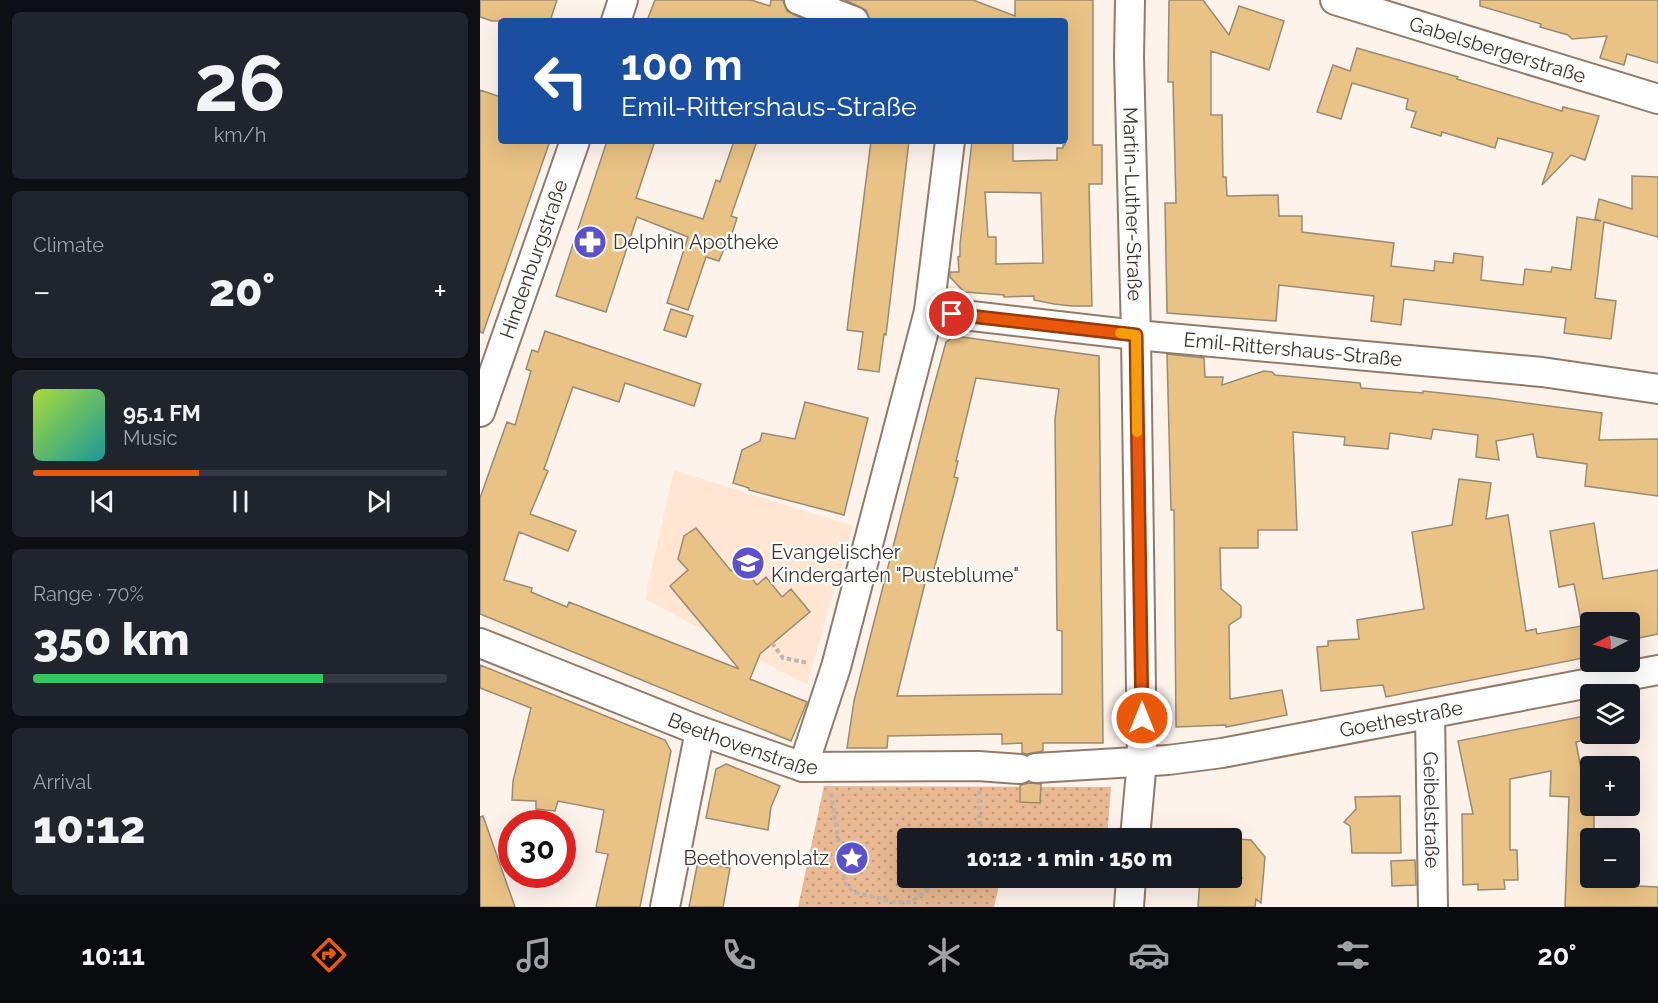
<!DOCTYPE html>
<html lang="en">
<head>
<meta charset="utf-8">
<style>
	:root { --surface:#171b24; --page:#20242c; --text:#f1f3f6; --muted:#9ea1a6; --line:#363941; --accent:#ea580c }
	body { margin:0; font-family:Raleway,sans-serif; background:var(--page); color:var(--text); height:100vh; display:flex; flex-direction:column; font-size:22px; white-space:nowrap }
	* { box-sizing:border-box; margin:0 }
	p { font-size:20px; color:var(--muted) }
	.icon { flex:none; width:33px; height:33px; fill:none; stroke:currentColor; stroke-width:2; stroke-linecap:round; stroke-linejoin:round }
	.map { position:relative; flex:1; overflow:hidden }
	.drawer { display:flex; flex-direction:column; gap:12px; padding:12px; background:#0d0f14; width:480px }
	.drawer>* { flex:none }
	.top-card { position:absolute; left:18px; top:18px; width:570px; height:126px; border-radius:6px; box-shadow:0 6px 24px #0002; background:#1a4fa0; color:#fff; overflow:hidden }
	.needle { width:39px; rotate:264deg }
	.controls { position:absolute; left:1100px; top:612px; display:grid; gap:12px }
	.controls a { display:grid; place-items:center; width:60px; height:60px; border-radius:6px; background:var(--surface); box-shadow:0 6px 24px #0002; font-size:30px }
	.speed { position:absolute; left:18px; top:810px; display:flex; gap:12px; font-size:30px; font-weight:700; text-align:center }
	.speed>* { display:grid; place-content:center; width:78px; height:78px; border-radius:50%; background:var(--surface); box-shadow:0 6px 24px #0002; line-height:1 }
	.speed .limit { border:9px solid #d22; background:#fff; color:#111 }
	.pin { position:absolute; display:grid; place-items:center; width:51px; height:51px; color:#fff; margin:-26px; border:3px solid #fff; border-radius:50%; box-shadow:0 2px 6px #0007 }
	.me { position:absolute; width:66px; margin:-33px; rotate:0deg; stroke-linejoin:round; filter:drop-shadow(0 0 4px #0008) }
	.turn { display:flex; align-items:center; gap:21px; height:126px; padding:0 24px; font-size:27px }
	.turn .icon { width:78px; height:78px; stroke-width:2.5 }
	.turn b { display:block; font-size:42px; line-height:51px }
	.big { font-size:45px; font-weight:800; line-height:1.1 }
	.drawer .tile { flex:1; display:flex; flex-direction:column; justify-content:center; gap:9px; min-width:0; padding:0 21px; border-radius:9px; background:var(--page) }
	.drawer .dial { align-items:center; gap:0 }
	.dial b { font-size:78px; line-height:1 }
	.song { display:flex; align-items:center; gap:18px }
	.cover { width:72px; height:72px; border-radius:9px; background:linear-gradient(135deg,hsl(80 70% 55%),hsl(180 70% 35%)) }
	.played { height:6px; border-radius:3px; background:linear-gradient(90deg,var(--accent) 40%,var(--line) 40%) }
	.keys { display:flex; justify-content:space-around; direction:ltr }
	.heat { display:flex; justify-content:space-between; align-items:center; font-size:33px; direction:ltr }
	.charge { height:9px; border-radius:4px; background:linear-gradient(90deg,#34c759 70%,var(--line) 0) }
	.trip { position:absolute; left:417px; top:828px; width:345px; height:60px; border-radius:6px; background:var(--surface); box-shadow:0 6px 24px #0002; font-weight:800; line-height:60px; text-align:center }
	.tab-bar { display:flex; height:96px; justify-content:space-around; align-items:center; background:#090b0e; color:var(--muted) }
	.tab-bar .icon { width:42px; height:42px }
	.tab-bar .on { color:var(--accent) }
	.tab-bar b { font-size:27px; color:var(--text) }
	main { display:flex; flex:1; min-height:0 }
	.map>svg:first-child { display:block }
	.built { fill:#ffe6d2 }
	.green { fill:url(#green-dots) }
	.building { fill:#e9c285; stroke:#998a74; stroke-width:1.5; fill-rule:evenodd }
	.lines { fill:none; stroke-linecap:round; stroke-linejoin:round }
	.street-casing { stroke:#917b6a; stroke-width:32 }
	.path { stroke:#beb4ad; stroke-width:4; stroke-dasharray:4.5 3; stroke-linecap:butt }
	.street { stroke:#fff; stroke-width:28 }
	.route-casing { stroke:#983908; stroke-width:15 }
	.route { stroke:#ea580c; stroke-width:10 }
	.slow { stroke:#f59e0b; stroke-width:10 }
	.labels { text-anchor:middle; stroke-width:4.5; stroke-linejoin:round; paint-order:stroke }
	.street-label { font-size:20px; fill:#3e342d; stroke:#fff }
	.poi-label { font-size:20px; fill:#3e342d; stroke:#fff; text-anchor:start }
</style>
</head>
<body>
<main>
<section class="drawer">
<div class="tile dial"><b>26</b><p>km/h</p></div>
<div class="tile"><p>Climate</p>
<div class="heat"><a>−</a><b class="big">20°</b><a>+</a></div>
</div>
<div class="tile">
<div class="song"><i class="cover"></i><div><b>95.1 FM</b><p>Music</p></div></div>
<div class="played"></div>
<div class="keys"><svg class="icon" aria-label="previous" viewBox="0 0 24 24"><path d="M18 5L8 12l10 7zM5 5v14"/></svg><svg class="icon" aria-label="pause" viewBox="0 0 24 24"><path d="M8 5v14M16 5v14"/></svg><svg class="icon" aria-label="next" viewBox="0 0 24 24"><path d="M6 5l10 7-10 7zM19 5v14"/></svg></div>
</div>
<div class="tile"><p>Range · 70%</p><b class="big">350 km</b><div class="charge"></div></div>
<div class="tile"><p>Arrival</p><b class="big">10:12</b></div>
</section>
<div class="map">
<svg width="1178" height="907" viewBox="0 0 1178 907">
	<defs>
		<pattern id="green-dots" width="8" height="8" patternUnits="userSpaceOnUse" patternTransform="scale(1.5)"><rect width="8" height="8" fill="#e9b993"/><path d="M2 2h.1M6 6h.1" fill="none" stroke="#be9778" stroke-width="1.8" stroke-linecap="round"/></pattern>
	</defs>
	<rect width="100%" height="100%" fill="#fdf3eb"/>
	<path class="built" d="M194,470L373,526L327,685L165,599Z"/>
	<path class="green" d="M344,786L631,787L627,838H428V878H521L514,907H318Z"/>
	<path class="building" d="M0,0H77L70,21H12L0,17Z
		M175,0H271L290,6L291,0H303L307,11L328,21H167Z
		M365,0H493L535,16V0H613V145H622V184H609L612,306H592L574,304L554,300V296L524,297V295L484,292L470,277V272H479L478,257L480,256V244L492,141H533V161L577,160V148H583V145H585V21H390L386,10ZM505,192L561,193L563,263L516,264V237H508Z
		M689,0H723L749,35L759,6L804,21L789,70L731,51V115H742L743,177H746L747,196L798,195L799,216H822V232L914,243L911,266L954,271L955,261L973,263L974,253L1003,257L1001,280L1043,285L1045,269L1071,272L1072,267L1091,270L1097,217L1121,221L1115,219L1119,199L1152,209V176L1178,177V237L1124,222L1115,298L1136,301L1131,339L1084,333L1086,318L924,299L921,325L891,321L894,296L799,285L796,321L687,313L685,203H696L693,82H688Z
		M1000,0H1178V63L1147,54L1144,65L1120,58L1127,36L1092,39L1088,35L1060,27L1061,24L1000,6Z
		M877,48L978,77L977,79L1082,111L1083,107L1119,116L1105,160L1091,155L1062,185L1073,153L1018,138L1015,148L962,132L961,136L931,127L936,112L926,109L928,99L872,83L861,119L837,112L853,65L870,71Z
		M0,90L21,97V141H70L3,333L0,332Z
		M127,141H175L156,198L223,219L236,180L240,182L254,141H277L251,216L257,218L247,249H244L239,261L226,257L208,310L187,303L208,237L157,217L126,312L76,296Z
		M391,141H429L406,335L404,334L399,372L378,369L383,332L367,330Z
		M191,309L213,316L206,337L184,330Z
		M65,331L221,384L214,406L145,383L139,402L93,387L64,469L68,471L50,514L96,531L88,551L39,532L24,580L52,588L51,592L87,607L89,602L259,669L190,586L208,570L198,559L204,536L216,528L251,571L260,563L277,585L286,577L302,597L311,589L330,612L280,654L270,679L327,702L311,741L0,614V498L27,422L35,425L51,371L46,369L52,350L58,352Z
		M475,336L619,356L623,743H563V751L547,754L542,753V743L522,744V734L408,736L407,748H367L374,701L451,397L466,342ZM496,378L579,389L575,419L577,630L582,631V694L417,696L447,575L452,577L478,478L474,477L478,461H476Z
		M687,354L724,358L725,377H743L742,385L784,371L792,372L795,375L880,383L881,388L943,393V391L1009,398L1122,413L1119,440L1178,439V496L1105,486L1107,464L1057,457L1053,434L1016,441L1019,460L996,457L998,435L953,429L951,439L910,433L908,449L864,445L865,437L813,432L817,530H778V548H740L741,589L761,606V617L749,625L750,699L802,690L807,715L746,727V725L696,727L694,510H691Z
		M325,402L388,418L364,515L269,490V488L253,483L262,450L280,441L282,433L315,439Z
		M979,479L1011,483L1006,519L1028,515L1046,631L1056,629L1057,634L1102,626L1094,584L1079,587L1070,531L1114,523L1123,579L1178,570V634L1149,640V622H1110V647L1106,649L1108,657L906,697L903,685L841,691L837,647L848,646V641L879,639L877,620L944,609L932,532L972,525Z
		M0,665L185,740L191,751L160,907H116L128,854L116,852L124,810L78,801L75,811L56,809V801L32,800L33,781L51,708L0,688Z
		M1110,715V739L1096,742L1105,792H1110V806H1114V838H1110V878H1136L1137,885L1178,887V907H1085L1089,797L1070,796L1071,771L1030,779V850H1037L1038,880H1024L1025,889L998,890V884L983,885L982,814H993L978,741Z
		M246,764L300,786L291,807L288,830L226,818L236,769Z
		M549,783L561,784L560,803L540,802V785Z
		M920,796L921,853H872L870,826L864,822L876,809L875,797Z
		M3,816L35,907H0V817Z
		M732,837L771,840L785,857L781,903L776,899L775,907H718L720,878H762L752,863V838H734Z
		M935,860L936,885L912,886L911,861Z
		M218,861L250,868L243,907H209Z"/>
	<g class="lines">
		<g class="street-casing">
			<g id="street">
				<path d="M319,0L374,21"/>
				<path id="s1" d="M650,0L649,57L656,335L662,760L655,838"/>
				<path id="s2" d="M855,0L1178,99"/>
				<path d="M136,21L143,0"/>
				<path id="s3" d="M449,311L656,335L1062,372L1178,389"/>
				<path id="s4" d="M0,412L95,141"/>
				<path id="s5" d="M0,643L220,731L323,767L498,766L540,769"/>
				<path id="s6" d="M950,714L953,907"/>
				<path d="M323,767L356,667L449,311L470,141"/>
				<path id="s7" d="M556,768L688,760L742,753L1178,670"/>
				<path d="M185,907L220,731"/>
				<path d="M649,907L651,878"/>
			</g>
		</g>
		<path class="path" d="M292,643L303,658L329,663
			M499,791L500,838
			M351,793L365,883L373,892L414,902H431L441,895L457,878
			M613,838L614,831L631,830"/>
		<use href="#street" class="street"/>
	</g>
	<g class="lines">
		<g class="route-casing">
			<path id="route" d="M472,314L656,335L662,718"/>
		</g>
		<use href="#route" class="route"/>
		<path class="slow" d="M640,333L656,335L657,432"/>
	</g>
	<defs>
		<g id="pharmacy-disc" transform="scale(1.725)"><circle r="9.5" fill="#5c51c9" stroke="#fff"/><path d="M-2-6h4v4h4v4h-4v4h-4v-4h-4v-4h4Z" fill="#fff"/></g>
		<g id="school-disc" transform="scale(1.725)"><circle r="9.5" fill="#5c51c9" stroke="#fff"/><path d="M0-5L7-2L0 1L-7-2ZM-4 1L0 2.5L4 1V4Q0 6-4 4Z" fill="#fff"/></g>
		<g id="sight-disc" transform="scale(1.725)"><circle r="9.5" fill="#5c51c9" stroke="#fff"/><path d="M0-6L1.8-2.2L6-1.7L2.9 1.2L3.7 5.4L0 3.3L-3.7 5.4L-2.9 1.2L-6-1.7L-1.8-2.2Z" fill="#fff"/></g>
	</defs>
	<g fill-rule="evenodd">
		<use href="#pharmacy-disc" x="110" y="242"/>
		<use href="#school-disc" x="268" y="563"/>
		<use href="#sight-disc" x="372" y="858"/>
	</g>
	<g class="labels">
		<g class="street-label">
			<text dy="7" stroke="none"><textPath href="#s2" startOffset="170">Gabelsbergerstraße</textPath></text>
			<text dy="7" stroke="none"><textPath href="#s1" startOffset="204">Martin-Luther-Straße</textPath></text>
			<text dy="7" stroke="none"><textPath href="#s4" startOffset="162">Hindenburgstraße</textPath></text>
			<text dy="7" stroke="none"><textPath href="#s3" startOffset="366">Emil-Rittershaus-Straße</textPath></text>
			<text dy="7" stroke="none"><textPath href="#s7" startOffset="369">Goethestraße</textPath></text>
			<text dy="7" stroke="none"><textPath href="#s5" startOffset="282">Beethovenstraße</textPath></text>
			<text dy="7" stroke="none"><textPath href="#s6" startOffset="96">Geibelstraße</textPath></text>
		</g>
		<g class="poi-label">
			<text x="133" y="249">Delphin Apotheke</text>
			<text x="291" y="559">Evangelischer<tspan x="291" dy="23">Kindergarten "Pusteblume"</tspan></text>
			<text x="349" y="865" text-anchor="end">Beethovenplatz</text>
		</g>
	</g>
</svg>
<div class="controls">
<a><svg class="needle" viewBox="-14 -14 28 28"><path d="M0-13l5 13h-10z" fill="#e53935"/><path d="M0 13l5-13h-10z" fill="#9ea1a6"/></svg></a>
<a><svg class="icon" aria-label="layers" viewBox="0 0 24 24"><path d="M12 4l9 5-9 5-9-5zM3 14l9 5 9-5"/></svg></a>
<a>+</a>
<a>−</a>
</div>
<div class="speed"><div class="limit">30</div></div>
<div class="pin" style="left:472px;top:314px;background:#d93025"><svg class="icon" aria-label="arrive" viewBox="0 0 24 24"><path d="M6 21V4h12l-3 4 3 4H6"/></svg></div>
<svg class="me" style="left:662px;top:718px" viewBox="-20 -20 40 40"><circle r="17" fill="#ea580c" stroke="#fff" stroke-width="3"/><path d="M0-11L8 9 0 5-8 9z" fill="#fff"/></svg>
<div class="trip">10:12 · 1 min · 150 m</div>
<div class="top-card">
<div class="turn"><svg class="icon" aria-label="left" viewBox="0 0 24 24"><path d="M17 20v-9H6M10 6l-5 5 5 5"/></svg><div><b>100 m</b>Emil-Rittershaus-Straße</div></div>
</div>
</div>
</main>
<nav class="tab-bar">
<b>10:11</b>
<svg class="icon on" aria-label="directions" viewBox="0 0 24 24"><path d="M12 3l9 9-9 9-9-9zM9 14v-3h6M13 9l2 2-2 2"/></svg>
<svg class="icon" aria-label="music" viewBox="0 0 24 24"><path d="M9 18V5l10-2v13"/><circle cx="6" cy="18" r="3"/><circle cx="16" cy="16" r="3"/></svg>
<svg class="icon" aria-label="phone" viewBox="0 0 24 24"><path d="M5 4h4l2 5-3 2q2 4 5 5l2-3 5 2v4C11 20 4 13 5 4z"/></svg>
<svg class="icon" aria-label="climate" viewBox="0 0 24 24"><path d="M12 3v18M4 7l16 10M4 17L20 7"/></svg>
<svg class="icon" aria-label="car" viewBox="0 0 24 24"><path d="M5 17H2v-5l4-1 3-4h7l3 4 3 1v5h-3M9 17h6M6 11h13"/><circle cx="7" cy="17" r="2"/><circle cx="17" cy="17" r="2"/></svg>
<svg class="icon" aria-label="filters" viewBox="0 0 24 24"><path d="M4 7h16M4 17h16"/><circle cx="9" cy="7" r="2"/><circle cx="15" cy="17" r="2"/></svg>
<b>20°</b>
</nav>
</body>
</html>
